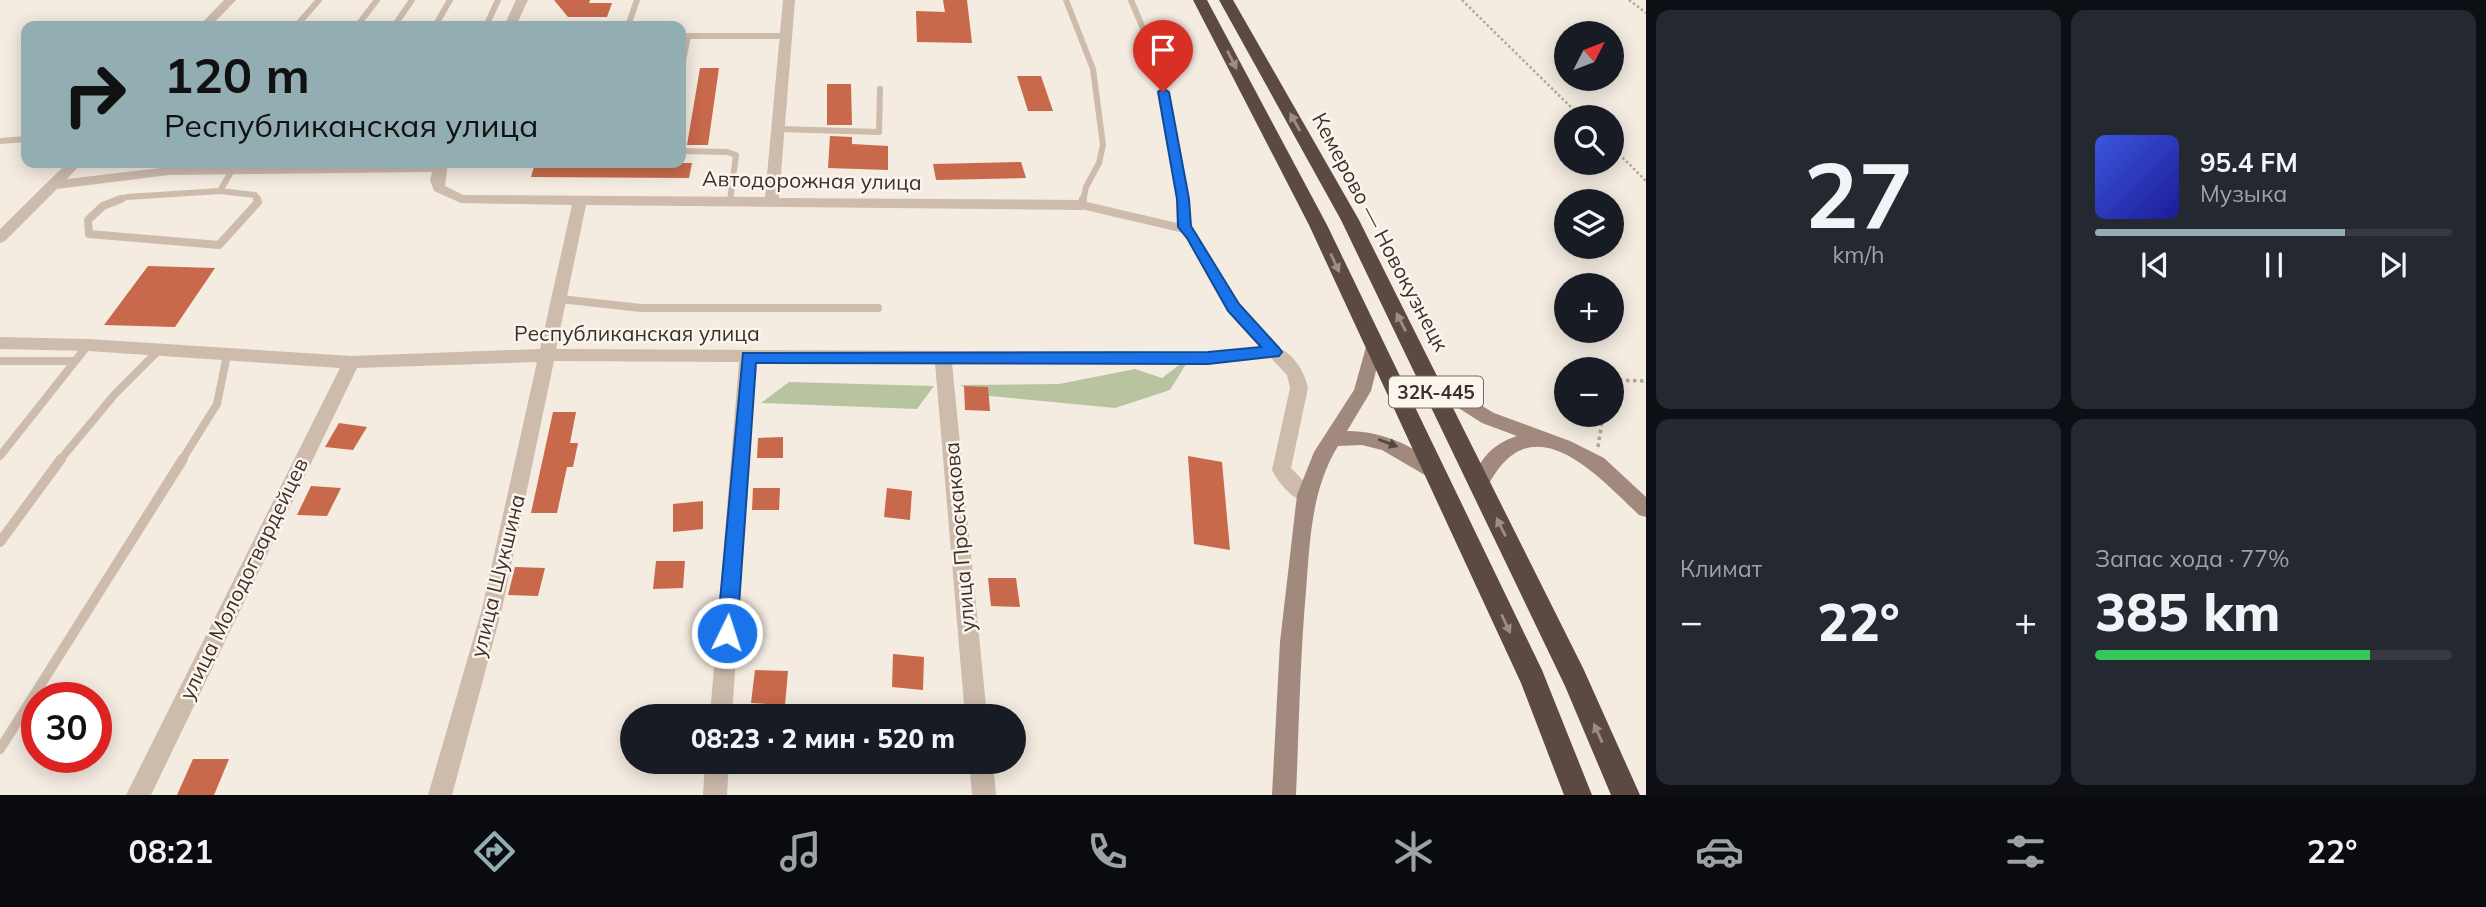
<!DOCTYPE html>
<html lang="ru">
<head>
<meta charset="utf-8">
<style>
	:root { --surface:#171b24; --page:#242831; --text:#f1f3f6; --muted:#9ea1a6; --line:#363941; --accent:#92aeb2 }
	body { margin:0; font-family:Mulish,sans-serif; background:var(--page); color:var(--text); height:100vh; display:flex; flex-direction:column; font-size:26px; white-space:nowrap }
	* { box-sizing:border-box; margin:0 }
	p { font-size:23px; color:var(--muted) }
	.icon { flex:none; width:38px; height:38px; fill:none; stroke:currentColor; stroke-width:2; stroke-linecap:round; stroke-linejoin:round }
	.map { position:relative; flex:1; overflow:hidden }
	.drawer { display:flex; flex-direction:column; gap:10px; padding:10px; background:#0d0f14; width:840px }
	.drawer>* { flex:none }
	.top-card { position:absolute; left:21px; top:21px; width:665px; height:147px; border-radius:14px; box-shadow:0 4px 18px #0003; background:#92aeb2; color:#111; overflow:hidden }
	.needle { width:46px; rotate:48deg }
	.fabs { position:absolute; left:1554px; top:21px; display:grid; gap:14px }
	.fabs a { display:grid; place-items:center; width:70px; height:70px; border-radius:50%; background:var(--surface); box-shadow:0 4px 18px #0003; font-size:35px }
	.speed { position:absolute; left:21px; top:682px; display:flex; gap:14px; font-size:35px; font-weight:700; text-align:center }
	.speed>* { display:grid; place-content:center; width:91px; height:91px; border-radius:50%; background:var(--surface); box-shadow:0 4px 18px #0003; line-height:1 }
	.speed .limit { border:10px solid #d22; background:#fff; color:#111 }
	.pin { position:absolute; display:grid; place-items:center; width:60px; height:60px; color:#fff; margin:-72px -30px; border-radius:50% 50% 50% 0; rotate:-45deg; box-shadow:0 0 7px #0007 }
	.pin .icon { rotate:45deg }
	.me { position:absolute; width:77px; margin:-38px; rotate:4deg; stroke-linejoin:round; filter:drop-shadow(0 0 5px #0008) }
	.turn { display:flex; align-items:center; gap:24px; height:147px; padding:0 28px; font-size:32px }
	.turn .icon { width:91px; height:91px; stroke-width:2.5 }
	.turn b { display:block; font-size:49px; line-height:60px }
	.big { font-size:52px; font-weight:800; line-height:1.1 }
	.drawer .tile { flex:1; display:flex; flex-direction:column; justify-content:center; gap:10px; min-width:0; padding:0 24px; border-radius:14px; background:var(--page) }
	.drawer .dial { align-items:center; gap:0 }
	.dial b { font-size:91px; line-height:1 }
	.song { display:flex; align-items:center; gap:21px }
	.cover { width:84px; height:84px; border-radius:10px; background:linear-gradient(135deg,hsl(230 70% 55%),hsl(240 70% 35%)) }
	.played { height:7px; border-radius:4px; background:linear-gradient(90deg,var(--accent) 70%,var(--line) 70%) }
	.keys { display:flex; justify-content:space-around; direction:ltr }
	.heat { display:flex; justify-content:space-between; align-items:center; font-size:38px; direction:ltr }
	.charge { height:10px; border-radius:5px; background:linear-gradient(90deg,#34c759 77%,var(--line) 0) }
	.drawer .tiles { flex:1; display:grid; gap:10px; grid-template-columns:repeat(2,1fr) }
	.trip { position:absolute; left:620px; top:704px; width:406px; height:70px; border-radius:35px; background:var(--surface); box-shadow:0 4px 18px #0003; font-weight:800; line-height:70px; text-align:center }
	.menu { display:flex; height:112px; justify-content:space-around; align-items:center; background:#090b0e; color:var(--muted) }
	.menu .icon { width:49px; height:49px }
	.menu .current { color:var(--accent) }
	.menu b { font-size:32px; color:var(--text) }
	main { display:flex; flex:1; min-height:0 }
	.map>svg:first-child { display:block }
	.green { fill:#b8c4a0 }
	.building { fill:#c8694b }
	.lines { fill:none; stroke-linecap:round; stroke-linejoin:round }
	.path-far1 { stroke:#b9a596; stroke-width:2.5; stroke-dasharray:2.5 2.5; stroke-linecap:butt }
	.path { stroke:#b9a596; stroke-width:3.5; stroke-dasharray:3.5 3.5; stroke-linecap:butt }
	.lane-far2 { stroke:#cdbbac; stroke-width:6 }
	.lane-far1 { stroke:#cdbbac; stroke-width:8 }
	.lane { stroke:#cdbbac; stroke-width:10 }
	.street { fill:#cdbbac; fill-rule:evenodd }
	.secondary { fill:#a18a7d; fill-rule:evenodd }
	.highway { fill:#5c4a42; fill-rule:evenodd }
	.oneway { fill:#9c8e87 }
	.oneway2 { fill:#544640 }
	.route { fill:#1a73e8; stroke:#114b97; stroke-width:2 }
	.labels { text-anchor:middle; stroke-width:5; stroke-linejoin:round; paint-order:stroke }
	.shield { fill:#fbf5ee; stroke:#756b66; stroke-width:2 }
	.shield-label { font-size:19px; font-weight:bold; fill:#3b302b }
	.street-label { font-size:21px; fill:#3b302b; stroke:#fbf5ee }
</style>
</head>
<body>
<main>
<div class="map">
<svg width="1646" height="795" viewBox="0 0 1646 795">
	<rect width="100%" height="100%" fill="#f4ebe1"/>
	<path class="green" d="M1191,356L1170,390L1115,408L980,395L960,385L1059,384L1135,369L1162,378Z
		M789,382L934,386L917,409L761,403Z"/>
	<path class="building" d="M554,0H590L589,3H612L607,17H568Z
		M943,0H967L972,43L917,42L916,11L945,12Z
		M700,68H719L708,145H687Z
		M1017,76H1041L1053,111H1028Z
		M827,84H851L852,125H827Z
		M830,136L852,137V144L888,146V170L828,168Z
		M1021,162L1026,178L936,180L933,164Z
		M535,163H692L689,178L531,177Z
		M148,266L215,268L175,327L104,325Z
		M964,386L988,387L990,411L965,410Z
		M553,412H576L570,443H578L573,467H567L557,513H531Z
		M339,423L367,427L353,450L325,447Z
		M783,437V458H757L758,438Z
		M1188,456L1222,462L1230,550L1194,544Z
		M311,486L341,488L327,516L297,515Z
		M753,488H780L779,510H752Z
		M887,488L912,491L910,520L884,517Z
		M703,501V529L673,532V504Z
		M656,561H685L683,588L653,589Z
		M515,567L545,568L538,596L508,595Z
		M988,578H1016L1020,607L991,606Z
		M893,654L924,657L923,690L892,687Z
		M755,670L788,671L785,705L751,703Z
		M193,759H229L214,795H177Z"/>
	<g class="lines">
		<path class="path-far1" d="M1462,0L1581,117
			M1629,0L1646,13
			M1612,147L1646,181"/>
		<path class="path" d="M1612,380L1646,381
			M1598,447L1603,415"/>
		<path class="lane-far2" d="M1066,0L1093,69L1103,145L1099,163L1086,187L1083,201
			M1131,0L1161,71L1169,133L1183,201
			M510,24L593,26
			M296,26L319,0
			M357,26L377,0
			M394,26L412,0
			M435,26L450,0
			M486,26L498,0
			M628,26L637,0
			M681,36H786
			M681,71L688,36
			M780,129L879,132L880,89
			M0,141L26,139
			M681,151L727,152L736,155L730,201
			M220,191L255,195L258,201
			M220,191L232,170
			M116,201L127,197L220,191"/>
		<path class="lane-far1" d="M121,199L103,206L88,220L89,234L219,245L258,202L257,199
			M1083,199L1082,205L1189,230L1233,308L1274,352
			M1183,199L1184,227
			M560,299L641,308H878
			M0,361H74
			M0,456L88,345
			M60,460L115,394L159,350
			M182,460L217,404L227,355"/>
		<path class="lane" d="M0,542L61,459
			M0,749L183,459"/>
		<path class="street" d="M224,0H236L211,26H199Z
			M516,0H528L516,26H504Z
			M783,0H795L779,198L1082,200L1089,205L1082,210L586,205L556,349L1208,352L1274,346C1292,351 1304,370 1308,388L1291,468L1317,495L1314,501C1297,506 1279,484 1272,470L1290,388L1287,375L1271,358L1208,364L952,363L987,716H965L935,363L756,362L732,716H710L739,362L554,361L502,609L452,795H428L482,609L537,362L357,368L151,795H126L340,368L88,351L0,349V337L88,339L351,356L540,349L572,205L461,203L434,191L430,180L432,172L169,175L57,189L5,241L0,243V229L67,163H82L67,179L169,167L448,163L445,186L463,195L765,197Z
			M705,761H729L727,795H703Z
			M969,761H993L996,795H972Z"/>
		<path class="secondary" d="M1374,341L1382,347L1371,391L1347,431C1384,431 1413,446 1442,468L1444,473L1442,478L1435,481L1382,450L1362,445L1338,446C1311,490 1310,541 1306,591C1300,659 1299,727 1296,795H1272L1280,642L1297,495L1314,452L1354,390L1366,347Z
			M1430,375L1494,413L1570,441L1604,458L1646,497V517L1639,515C1594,472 1530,401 1487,488L1480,490L1473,488L1471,482C1481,458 1492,444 1517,436L1482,423L1424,386L1421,381L1424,376Z"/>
		<path class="highway" d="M1193,0H1207L1327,225L1542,670L1592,795H1564L1521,683L1309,225Z
			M1219,0H1233L1359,220L1583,668L1640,795H1611L1565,686L1341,220Z"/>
	</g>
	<defs><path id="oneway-solid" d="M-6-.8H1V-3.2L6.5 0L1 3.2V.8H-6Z" transform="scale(1.75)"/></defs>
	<g class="oneway">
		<use href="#oneway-solid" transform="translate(1232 60) rotate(63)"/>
		<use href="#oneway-solid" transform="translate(1295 122) rotate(-119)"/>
		<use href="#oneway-solid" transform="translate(1335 263) rotate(65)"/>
		<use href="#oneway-solid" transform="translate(1401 322) rotate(-117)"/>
		<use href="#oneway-solid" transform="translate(1501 527) rotate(-116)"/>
		<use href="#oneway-solid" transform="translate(1506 624) rotate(65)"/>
		<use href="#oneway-solid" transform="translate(1598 733) rotate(-114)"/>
	</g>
	<use class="oneway2" href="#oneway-solid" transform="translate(1388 443) rotate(21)"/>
	<path class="route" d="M1163,88L1169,92L1189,199L1191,226L1239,304L1279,348L1282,352L1279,356L1208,364L756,363L737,633L734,639L727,642L720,639L717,633L743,353L1208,352L1261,347L1228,311L1187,238L1178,227L1177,199L1158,92Z"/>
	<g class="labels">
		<rect class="shield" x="1389" y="376.5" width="94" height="31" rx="5"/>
		<g class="shield-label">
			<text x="1436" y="399">32К-445</text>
		</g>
		<g class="street-label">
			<text transform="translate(812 181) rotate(1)" y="7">Автодорожная улица</text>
			<text transform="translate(1380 232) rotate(62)" y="7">Кемерово — Новокузнецк</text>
			<text x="637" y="341">Республиканская улица</text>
			<text transform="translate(960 537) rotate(-95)" y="7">улица Проскакова</text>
			<text transform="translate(498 576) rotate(-76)" y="7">улица Шукшина</text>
			<text transform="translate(244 579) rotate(-64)" y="7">улица Молодогвардейцев</text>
		</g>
	</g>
</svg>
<div class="fabs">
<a><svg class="needle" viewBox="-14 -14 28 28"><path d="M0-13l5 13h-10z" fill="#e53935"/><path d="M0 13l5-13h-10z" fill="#9ea1a6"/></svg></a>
<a><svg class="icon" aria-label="search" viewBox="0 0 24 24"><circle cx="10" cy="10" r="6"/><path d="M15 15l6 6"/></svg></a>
<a><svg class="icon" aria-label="layers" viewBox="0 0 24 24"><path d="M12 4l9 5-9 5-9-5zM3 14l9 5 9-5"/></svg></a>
<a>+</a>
<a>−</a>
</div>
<div class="speed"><div class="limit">30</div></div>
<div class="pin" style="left:1163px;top:92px;background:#d93025"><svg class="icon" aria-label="arrive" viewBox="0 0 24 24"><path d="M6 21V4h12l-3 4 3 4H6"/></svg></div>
<svg class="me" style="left:727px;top:633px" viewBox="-20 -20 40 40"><circle r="17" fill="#1a73e8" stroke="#fff" stroke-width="3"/><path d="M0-11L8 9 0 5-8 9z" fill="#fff"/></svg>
<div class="trip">08:23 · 2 мин · 520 m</div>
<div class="top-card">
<div class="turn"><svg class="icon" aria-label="right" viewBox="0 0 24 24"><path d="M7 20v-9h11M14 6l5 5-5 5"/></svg><div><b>120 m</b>Республиканская улица</div></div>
</div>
</div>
<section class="drawer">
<div class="tiles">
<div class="tile dial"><b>27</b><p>km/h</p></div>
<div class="tile">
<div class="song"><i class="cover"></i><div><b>95.4 FM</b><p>Музыка</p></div></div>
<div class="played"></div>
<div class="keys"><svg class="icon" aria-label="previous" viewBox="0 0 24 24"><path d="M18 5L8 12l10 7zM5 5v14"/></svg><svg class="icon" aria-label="pause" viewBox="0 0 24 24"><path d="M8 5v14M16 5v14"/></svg><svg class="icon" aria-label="next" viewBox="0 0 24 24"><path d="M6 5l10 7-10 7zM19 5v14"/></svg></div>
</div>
<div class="tile"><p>Климат</p>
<div class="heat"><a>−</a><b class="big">22°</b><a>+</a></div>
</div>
<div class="tile"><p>Запас хода · 77%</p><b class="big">385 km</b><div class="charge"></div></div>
</div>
</section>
</main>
<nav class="menu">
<b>08:21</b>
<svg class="icon current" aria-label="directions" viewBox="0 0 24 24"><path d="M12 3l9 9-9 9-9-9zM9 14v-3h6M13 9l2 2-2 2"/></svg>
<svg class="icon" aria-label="music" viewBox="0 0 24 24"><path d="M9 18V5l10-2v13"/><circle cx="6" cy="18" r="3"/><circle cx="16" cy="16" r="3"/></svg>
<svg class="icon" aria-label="phone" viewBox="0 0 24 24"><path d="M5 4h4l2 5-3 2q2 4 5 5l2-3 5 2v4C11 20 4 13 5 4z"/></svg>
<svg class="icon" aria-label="climate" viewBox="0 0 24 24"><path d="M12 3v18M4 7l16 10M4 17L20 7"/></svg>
<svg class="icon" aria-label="car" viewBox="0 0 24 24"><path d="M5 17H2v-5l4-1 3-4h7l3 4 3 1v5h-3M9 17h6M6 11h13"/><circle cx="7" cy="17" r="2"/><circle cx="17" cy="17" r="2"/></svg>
<svg class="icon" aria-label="filters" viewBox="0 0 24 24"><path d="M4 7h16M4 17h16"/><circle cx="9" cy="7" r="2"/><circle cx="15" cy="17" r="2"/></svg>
<b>22°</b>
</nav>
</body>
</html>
